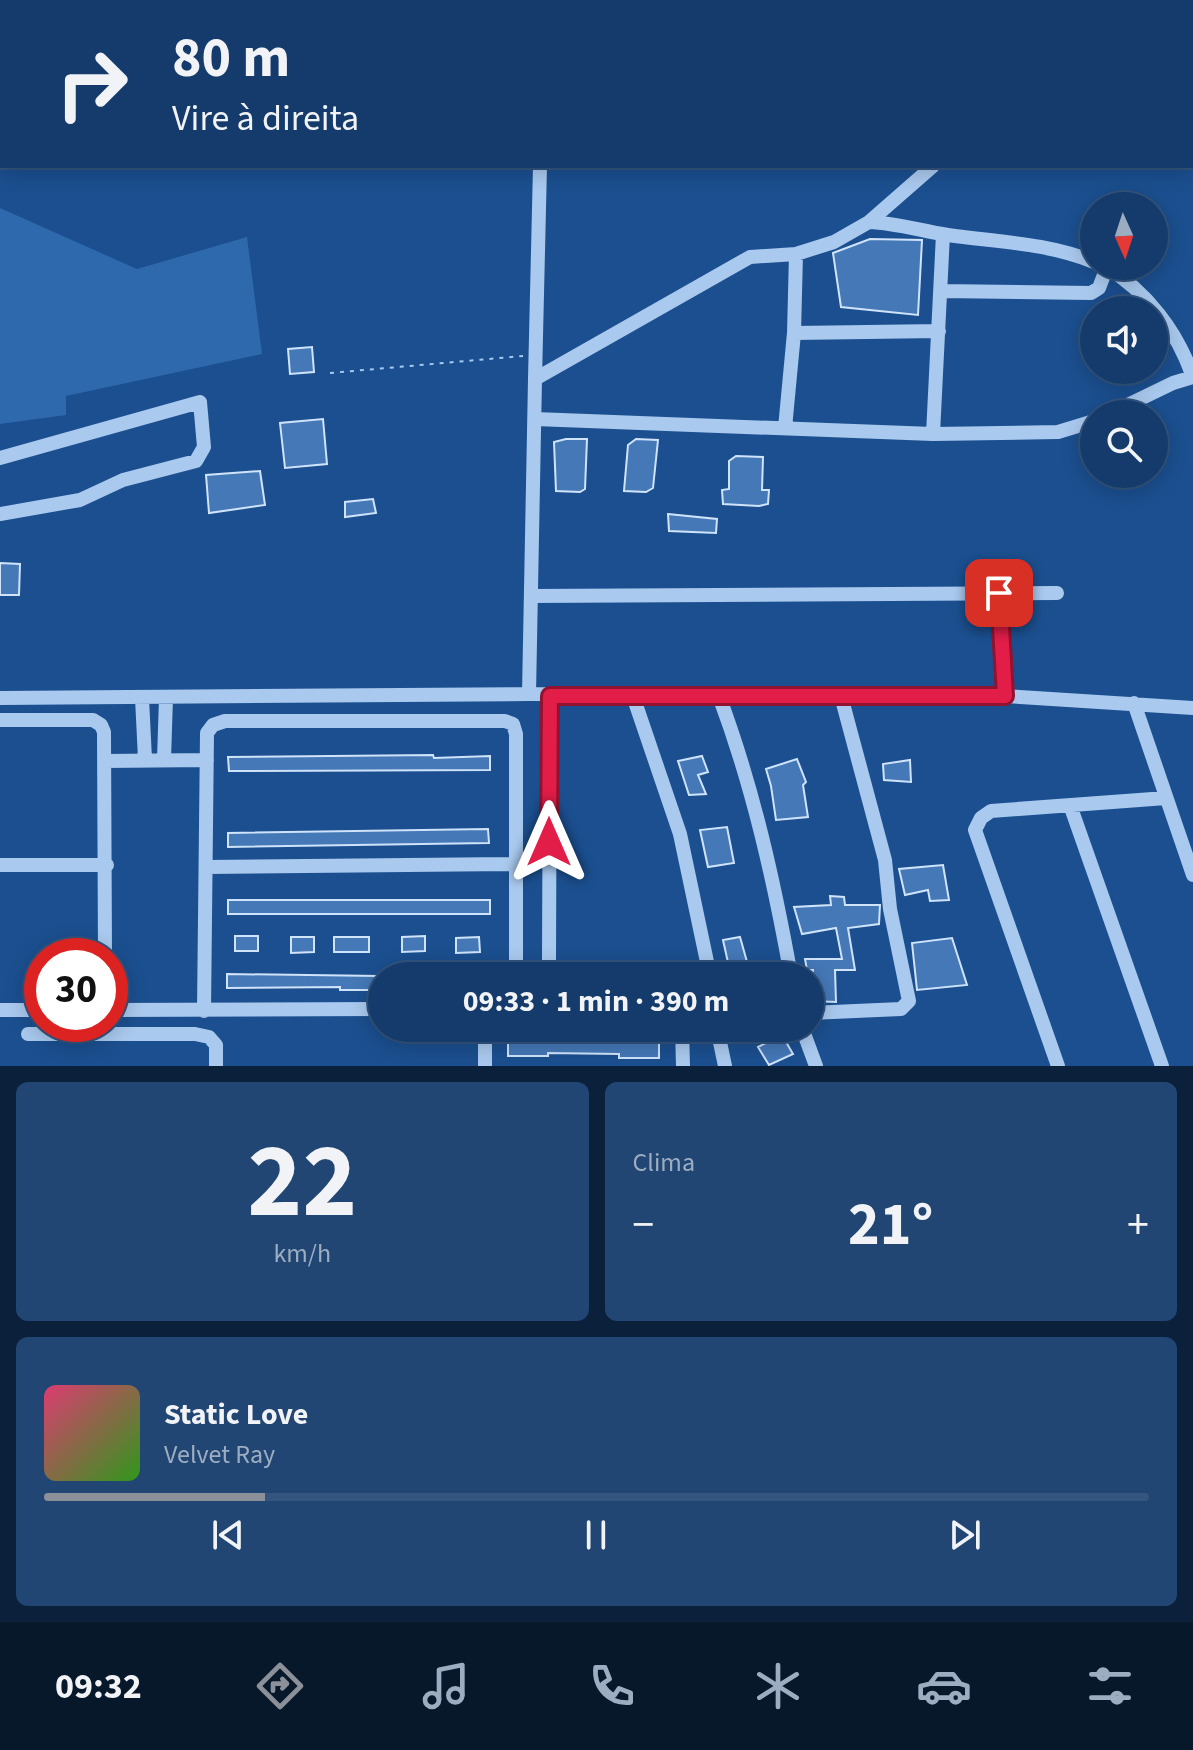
<!DOCTYPE html>
<html lang="pt">
<head>
<meta charset="utf-8">
<style>
	:root { --surface:#143b6b; --page:#214673; --text:#f1f3f6; --muted:#9dadc1; --line:#33557e; --accent:#8c9099 }
	body { margin:0; font-family:"Source Sans 3",sans-serif; background:var(--page); color:var(--text); height:100vh; display:flex; flex-direction:column; font-size:30px; white-space:nowrap }
	* { box-sizing:border-box; margin:0 }
	p { font-size:26px; color:var(--muted) }
	.icon { flex:none; width:44px; height:44px; fill:none; stroke:currentColor; stroke-width:2; stroke-linecap:round; stroke-linejoin:round }
	.map { position:relative; height:1066px; overflow:hidden }
	.side { display:flex; flex-direction:column; gap:16px; padding:16px; background:#0b203b; flex:1 }
	.side>* { flex:none }
	.hud { position:absolute; left:0px; top:0px; width:1194px; height:168px; box-shadow:0 4px 20px #0003,0 0 0 2px var(--line); background:#143b6b; color:var(--text); overflow:hidden }
	.needle { width:52px; rotate:177deg }
	.fabs { position:absolute; left:1080px; top:192px; display:grid; gap:16px }
	.fabs a { display:grid; place-items:center; width:88px; height:88px; border-radius:50%; background:var(--surface); box-shadow:0 4px 20px #0003,0 0 0 2px var(--line); font-size:40px }
	.speed { position:absolute; left:24px; top:938px; display:flex; gap:16px; font-size:40px; font-weight:700; text-align:center }
	.speed>* { display:grid; place-content:center; width:104px; height:104px; border-radius:50%; background:var(--surface); box-shadow:0 4px 20px #0003,0 0 0 2px var(--line); line-height:1 }
	.speed .limit { border:12px solid #d22; background:#fff; color:#111 }
	.pin { position:absolute; display:grid; place-items:center; width:68px; height:68px; color:#fff; margin:-34px; border-radius:16px; box-shadow:0 4px 12px #0006 }
	.me { position:absolute; width:88px; margin:-44px; rotate:0deg; stroke-linejoin:round; filter:drop-shadow(0 0 6px #0008) }
	.turn { display:flex; align-items:center; gap:28px; height:168px; padding:0 40px; font-size:36px }
	.turn .icon { width:104px; height:104px; stroke-width:2.5 }
	.turn b { display:block; font-size:56px; line-height:68px }
	.big { font-size:60px; font-weight:700; line-height:1.1 }
	.side .widget { flex:1; display:flex; flex-direction:column; justify-content:center; gap:12px; min-width:0; padding:0 28px; border-radius:12px; background:var(--page) }
	.side .dial { align-items:center; gap:0 }
	.dial b { font-size:104px; line-height:1 }
	.song { display:flex; align-items:center; gap:24px }
	.cover { width:96px; height:96px; border-radius:12px; background:linear-gradient(135deg,hsl(340 70% 55%),hsl(110 70% 35%)) }
	.played { height:8px; border-radius:4px; background:linear-gradient(90deg,var(--accent) 20%,var(--line) 20%) }
	.keys { display:flex; justify-content:space-around; direction:ltr }
	.heat { display:flex; justify-content:space-between; align-items:center; font-size:44px; direction:ltr }
	.side .tiles { flex:1; display:grid; gap:16px; grid-template-columns:1fr 1fr }
	.widget:last-child { grid-column:span 2 }
	.trip { position:absolute; left:368px; top:962px; width:456px; height:80px; border-radius:40px; background:var(--surface); box-shadow:0 4px 20px #0003,0 0 0 2px var(--line); font-weight:700; line-height:80px; text-align:center }
	.tab-bar { display:flex; height:128px; justify-content:space-around; align-items:center; background:#08182b; color:var(--muted) }
	.tab-bar .icon { width:56px; height:56px }
	.tab-bar .on { color:var(--accent) }
	.tab-bar b { font-size:36px; color:var(--text) }
	.map>svg:first-child { display:block }
	.green { fill:#2e69ad }
	.lines { fill:none; stroke-linecap:round; stroke-linejoin:round }
	.stream { stroke:#9cc4f0; stroke-width:4 }
	.building { fill:#4478b7; stroke:#cfe3fa; stroke-width:2 }
	.path { stroke:#a9c9ee; stroke-width:2; stroke-dasharray:4 6; stroke-linecap:butt }
	.minor { stroke:#a9c9ee; stroke-width:14 }
	.route-casing { stroke:#92132f; stroke-width:20 }
	.route { stroke:#e11d48; stroke-width:14 }
</style>
</head>
<body>
<div class="map">
<svg width="1193" height="1066" viewBox="0 0 1193 1066">
	<rect width="100%" height="100%" fill="#1b4f8f"/>
	<path class="green" d="M436,0H905L900,2Z
		M0,208L137,269L247,237L262,354L66,396V415L0,424Z"/>
	<g class="lines">
		<path class="stream" d="M296,2V0
			M0,143H2"/>
	</g>
	<path class="building" d="M870,239L922,240L918,315L841,307L833,253Z
		M312,347L314,372L290,374L288,349Z
		M323,419L327,464L285,468L280,423Z
		M566,439H587L585,489L580,492L556,491L554,442Z
		M636,439L658,440L653,488L646,492L624,491L628,445Z
		M736,456L763,457L762,490H769L768,504L759,506L723,504L722,490L729,489V461Z
		M260,471L265,505L209,513L206,475Z
		M373,499L376,513L345,517V502Z
		M668,514L717,519L716,533L669,531Z
		M0,563L20,564L19,595H0Z
		M433,755L434,758L490,756V770L229,771L228,757Z
		M702,756L708,772L698,775L706,794L689,795L678,761Z
		M797,759L806,782L803,785L808,817L776,820L771,786L766,769Z
		M910,760L911,782L884,780L883,764Z
		M727,827L734,863L708,867L700,830Z
		M488,829L489,843L228,847V833Z
		M943,865L949,900L930,901L928,890L905,895L899,869Z
		M830,896L844,897L845,905H880L879,924L848,928L855,970H835L836,1002L811,1001L813,970H807L805,959H842L836,928L802,934L794,907L831,905Z
		M228,900H490V914H228Z
		M235,936H258V951H235Z
		M425,936V951L402,952V937Z
		M291,937H314V952L291,953Z
		M334,937H369V952H334Z
		M479,937L480,952L456,953V938Z
		M740,937L751,976H731L723,940Z
		M952,938L967,985L917,990L912,943Z
		M227,974L380,976V990H340V987L227,988Z
		M566,1035H605V1039L659,1040V1058H619V1054L548,1053V1056H508V1038H566Z
		M782,1035L793,1054L769,1065L758,1047Z"/>
	<g class="lines">
		<path class="path" d="M330,373L523,356"/>
		<path class="minor" d="M152,0L153,2
			M1127,2L1128,0
			M0,104H2
			M869,222C897,223 921,231 948,235C997,242 1048,243 1094,262
			M1105,266C1147,292 1177,331 1193,377L1173,383L1109,414
			M940,291L1091,293L1099,288L1107,267
			M794,333L939,331
			M535,379L540,166
			M535,419L933,434L1058,432L1094,421
			M785,428L794,333L796,254
			M933,434L943,234
			M0,458L200,402L204,447L196,461L123,480L80,500L0,514
			M999,593L1005,696
			M531,596L1057,593
			M529,694L535,379L750,257L796,254L834,242L869,222L933,166
			M550,696L549,959V968L555,976
			M633,696L680,834L710,976
			M719,696C753,787 774,881 791,976
			M0,698L529,694L1005,696L1193,708
			M142,698L145,759
			M1134,703L1193,875
			M0,720H93L101,725L104,732L105,956
			M164,759L166,698
			M105,761L207,760
			M1070,805L1162,1066
			M0,865H107
			M207,867L516,864
			M0,1010H42
			M110,1010L382,1009
			M204,1011L207,733L213,725L225,721H505L513,724L516,734V976
			M810,1013L901,1009L909,1001L890,909L885,860L841,696
			M485,1028V1066
			M682,1028L683,1066
			M717,1028L725,1066
			M802,1028L816,1066
			M28,1034H195L209,1037L216,1045V1066
			M1058,1066L975,830L981,818L991,811L1166,798"/>
	</g>
	<g class="lines">
		<g class="route-casing">
			<path id="route" d="M549,842L550,696H1005L999,593"/>
		</g>
		<use href="#route" class="route"/>
	</g>
</svg>
<div class="fabs">
<a><svg class="needle" viewBox="-14 -14 28 28"><path d="M0-13l5 13h-10z" fill="#e53935"/><path d="M0 13l5-13h-10z" fill="#9dadc1"/></svg></a>
<a><svg class="icon" aria-label="sound" viewBox="0 0 24 24"><path d="M4 9h4l5-4v14l-5-4H4zM17 9q2 3 0 6"/></svg></a>
<a><svg class="icon" aria-label="search" viewBox="0 0 24 24"><circle cx="10" cy="10" r="6"/><path d="M15 15l6 6"/></svg></a>
</div>
<div class="speed"><div class="limit">30</div></div>
<div class="pin" style="left:999px;top:593px;background:#d93025"><svg class="icon" aria-label="arrive" viewBox="0 0 24 24"><path d="M6 21V4h12l-3 4 3 4H6"/></svg></div>
<svg class="me" style="left:549px;top:842px" viewBox="-20 -20 40 40"><path d="M0-17L14 15 0 8-14 15z" fill="#e11d48" stroke="#fff" stroke-width="4"/></svg>
<div class="trip">09:33 · 1 min · 390 m</div>
<div class="hud">
<div class="turn"><svg class="icon" aria-label="right" viewBox="0 0 24 24"><path d="M7 20v-9h11M14 6l5 5-5 5"/></svg><div><b>80 m</b>Vire à direita</div></div>
</div>
</div>
<section class="side">
<div class="tiles">
<div class="widget dial"><b>22</b><p>km/h</p></div>
<div class="widget"><p>Clima</p>
<div class="heat"><a>−</a><b class="big">21°</b><a>+</a></div>
</div>
<div class="widget">
<div class="song"><i class="cover"></i><div><b>Static Love</b><p>Velvet Ray</p></div></div>
<div class="played"></div>
<div class="keys"><svg class="icon" aria-label="previous" viewBox="0 0 24 24"><path d="M18 5L8 12l10 7zM5 5v14"/></svg><svg class="icon" aria-label="pause" viewBox="0 0 24 24"><path d="M8 5v14M16 5v14"/></svg><svg class="icon" aria-label="next" viewBox="0 0 24 24"><path d="M6 5l10 7-10 7zM19 5v14"/></svg></div>
</div>
</div>
</section>
<nav class="tab-bar">
<b>09:32</b>
<svg class="icon on" aria-label="directions" viewBox="0 0 24 24"><path d="M12 3l9 9-9 9-9-9zM9 14v-3h6M13 9l2 2-2 2"/></svg>
<svg class="icon" aria-label="music" viewBox="0 0 24 24"><path d="M9 18V5l10-2v13"/><circle cx="6" cy="18" r="3"/><circle cx="16" cy="16" r="3"/></svg>
<svg class="icon" aria-label="phone" viewBox="0 0 24 24"><path d="M5 4h4l2 5-3 2q2 4 5 5l2-3 5 2v4C11 20 4 13 5 4z"/></svg>
<svg class="icon" aria-label="climate" viewBox="0 0 24 24"><path d="M12 3v18M4 7l16 10M4 17L20 7"/></svg>
<svg class="icon" aria-label="car" viewBox="0 0 24 24"><path d="M5 17H2v-5l4-1 3-4h7l3 4 3 1v5h-3M9 17h6M6 11h13"/><circle cx="7" cy="17" r="2"/><circle cx="17" cy="17" r="2"/></svg>
<svg class="icon" aria-label="filters" viewBox="0 0 24 24"><path d="M4 7h16M4 17h16"/><circle cx="9" cy="7" r="2"/><circle cx="15" cy="17" r="2"/></svg>
</nav>
</body>
</html>
